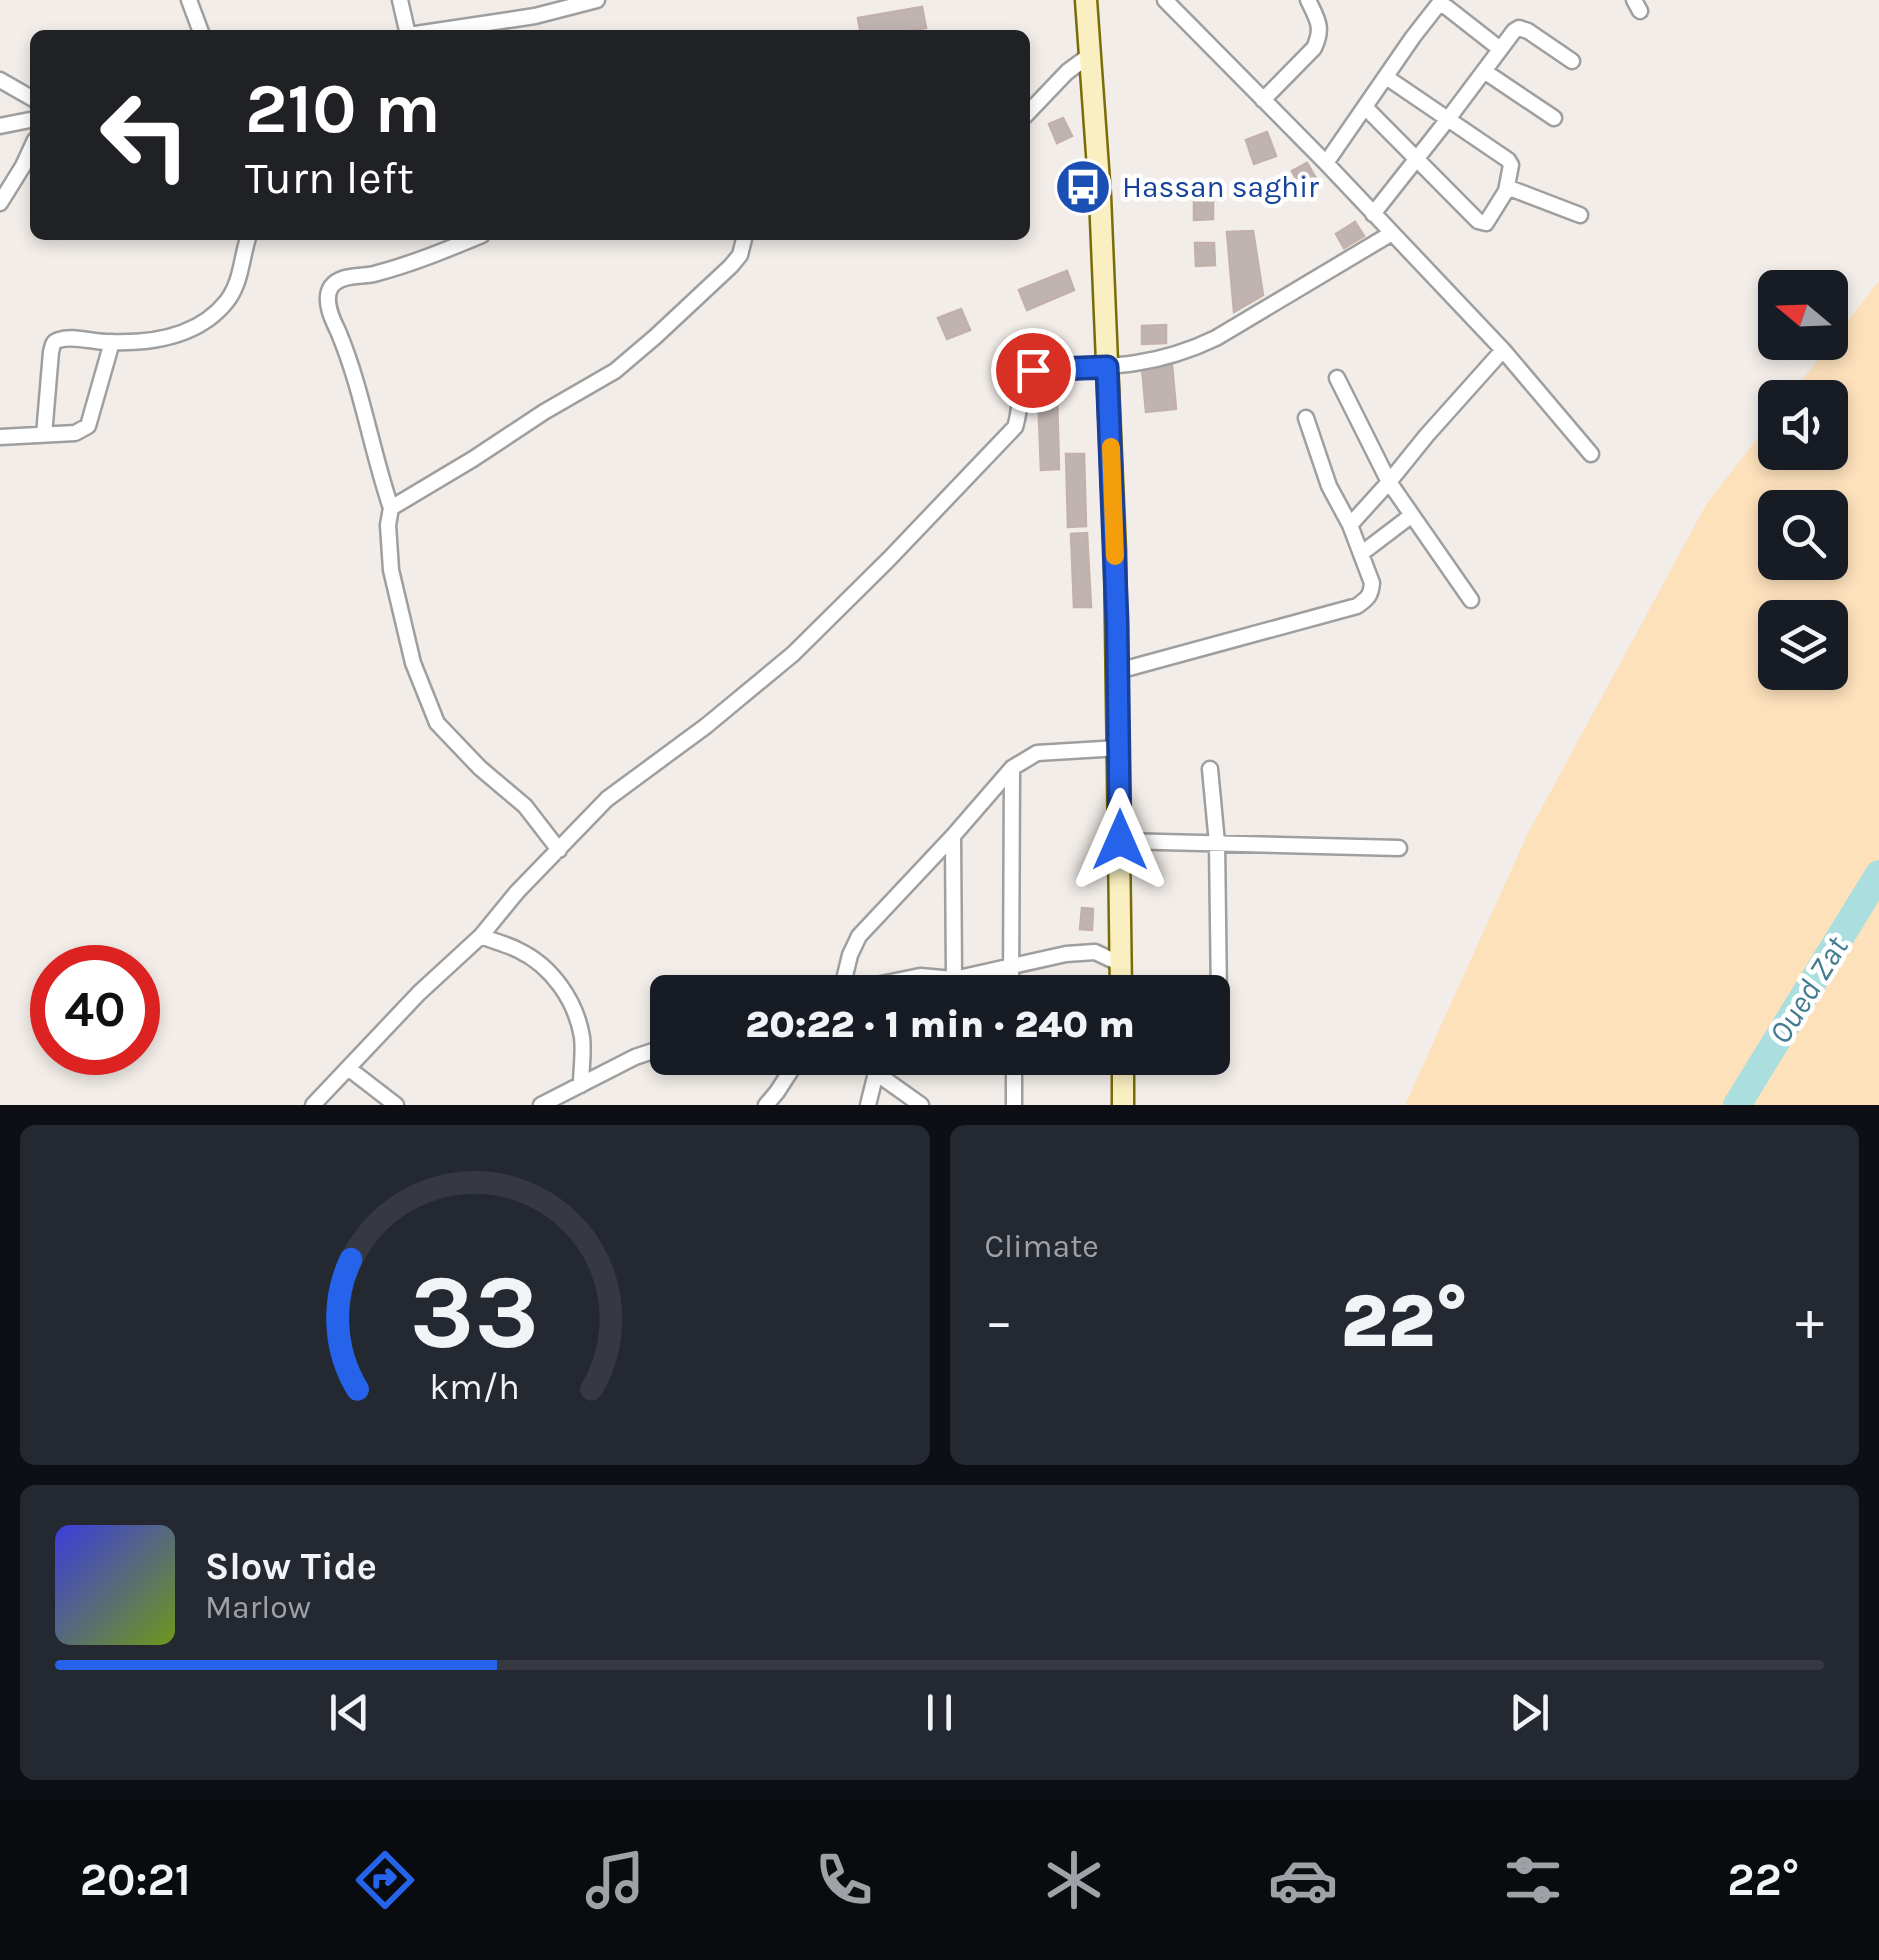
<!DOCTYPE html>
<html lang="en">
<head>
<meta charset="utf-8">
<style>
	:root { --surface:#171b24; --page:#242831; --text:#f1f3f6; --muted:#9ea1a6; --line:#363941; --accent:#2563eb }
	body { margin:0; font-family:Karla,sans-serif; background:var(--page); color:var(--text); height:100vh; display:flex; flex-direction:column; font-size:38px; white-space:nowrap }
	* { box-sizing:border-box; margin:0 }
	p { font-size:32px; color:var(--muted) }
	.icon { flex:none; width:55px; height:55px; fill:none; stroke:currentColor; stroke-width:2; stroke-linecap:round; stroke-linejoin:round }
	.map { position:relative; height:1105px; overflow:hidden }
	.side { display:flex; flex-direction:column; gap:20px; padding:20px; background:#0d0f14; flex:1 }
	.side>* { flex:none }
	.top-card { position:absolute; left:30px; top:30px; width:1000px; height:210px; border-radius:15px; box-shadow:0 5px 15px #0003; background:#202124; color:#fff; overflow:hidden }
	.needle { width:65px; rotate:289deg }
	.buttons { position:absolute; left:1758px; top:270px; display:grid; gap:20px }
	.buttons a { display:grid; place-items:center; width:90px; height:90px; border-radius:15px; background:var(--surface); box-shadow:0 5px 15px #0003; font-size:50px }
	.speed { position:absolute; left:30px; top:945px; display:flex; gap:20px; font-size:50px; font-weight:700; text-align:center }
	.speed>* { display:grid; place-content:center; width:130px; height:130px; border-radius:50%; background:var(--surface); box-shadow:0 5px 15px #0003; line-height:1 }
	.speed .limit { border:15px solid #d22; background:#fff; color:#111 }
	.pin { position:absolute; display:grid; place-items:center; width:85px; height:85px; color:#fff; margin:-42px; border:5px solid #fff; border-radius:50%; box-shadow:0 2px 10px #0007 }
	.me { position:absolute; width:110px; margin:-55px; rotate:0deg; stroke-linejoin:round; filter:drop-shadow(0 0 8px #0008) }
	.turn { display:flex; align-items:center; gap:35px; height:210px; padding:0 50px; font-size:45px }
	.turn .icon { width:130px; height:130px; stroke-width:2.5 }
	.turn b { display:block; font-size:70px; line-height:85px }
	.big { font-size:75px; font-weight:800; line-height:1.1 }
	.side .widget { flex:1; display:flex; flex-direction:column; justify-content:center; gap:15px; min-width:0; padding:0 35px; border-radius:15px; background:var(--page) }
	.side .dial { align-items:center; gap:0 }
	.dial svg { height:260px; overflow:visible; fill:none; stroke:var(--line); stroke-width:7; stroke-linecap:round; text-anchor:middle }
	.dial text { fill:var(--text); stroke:none }
	.song { display:flex; align-items:center; gap:30px }
	.cover { width:120px; height:120px; border-radius:15px; background:linear-gradient(135deg,hsl(240 70% 55%),hsl(80 70% 35%)) }
	.played { height:10px; border-radius:5px; background:linear-gradient(90deg,var(--accent) 25%,var(--line) 25%) }
	.keys { display:flex; justify-content:space-around; direction:ltr }
	.heat { display:flex; justify-content:space-between; align-items:center; font-size:55px; direction:ltr }
	.side .tiles { flex:1; display:grid; gap:20px; grid-template-columns:1fr 1fr }
	.widget:last-child { grid-column:span 2 }
	.trip { position:absolute; left:650px; top:975px; width:580px; height:100px; border-radius:15px; background:var(--surface); box-shadow:0 5px 15px #0003; font-weight:800; line-height:100px; text-align:center }
	.menu { display:flex; height:160px; justify-content:space-around; align-items:center; background:#090b0e; color:var(--muted) }
	.menu .icon { width:70px; height:70px }
	.menu .current { color:var(--accent) }
	.menu b { font-size:45px; color:var(--text) }
	.map>svg:first-child { display:block }
	.sand { fill:#fde1bb; fill-rule:evenodd }
	.lines { fill:none; stroke-linecap:round; stroke-linejoin:round }
	.river { stroke:#abdede; stroke-width:28 }
	.building { fill:#bfb4b2; stroke:#c3b0ab; stroke-width:2.5 }
	.street-casing { stroke:#9f9f9f; stroke-width:19 }
	.secondary-casing { stroke:#7a6c08; stroke-width:25 }
	.street { stroke:#fff; stroke-width:14 }
	.secondary { stroke:#f9efc0; stroke-width:20 }
	.route-casing { stroke:#184099; stroke-width:25 }
	.route { stroke:#2563eb; stroke-width:18 }
	.slow { stroke:#f59e0b; stroke-width:18 }
	.labels { text-anchor:middle; stroke-width:9; stroke-linejoin:round; paint-order:stroke }
	.transit-label { font-size:30px; fill:#164399; stroke:#fff; text-anchor:start }
	.water-label { font-size:32px; font-style:italic; fill:#437b91; stroke:#fff }
</style>
</head>
<body>
<div class="map">
<svg width="1879" height="1105" viewBox="0 0 1879 1105">
	<rect width="100%" height="100%" fill="#f2ede9"/>
	<path class="sand" d="M1879,281V1105H1405L1528,833L1707,503L1775,416V452H1830V398L1789,397ZM1775,508H1830V562H1775ZM1775,618H1830V672H1775Z"/>
	<g class="lines">
		<path class="river" d="M1737,1105L1879,874"/>
	</g>
	<path class="building" d="M922,7L926,28L888,35H861L858,18Z
		M1063,118L1072,136L1057,143L1049,124Z
		M1267,132L1276,156L1254,164L1246,140Z
		M1307,163L1317,180L1302,189L1292,171Z
		M1194,200H1213V219L1194,220Z
		M1355,222L1364,236L1344,248L1336,234Z
		M1253,231L1263,295L1234,312L1227,232Z
		M1195,243H1214L1215,265L1196,266Z
		M1067,271L1074,290L1027,310L1019,290Z
		M961,309L970,330L947,339L938,318Z
		M1166,325V343L1142,344V326Z
		M1172,365L1176,409L1146,412L1142,368Z
		M1038,396H1057L1059,469L1041,470Z
		M1066,454H1084L1086,526L1068,527Z
		M1087,533L1091,607H1074L1071,534Z
		M1082,908L1093,909L1092,930L1080,929Z"/>
	<g class="lines">
		<g class="street-casing">
			<path id="street" d="M189,0L202,35
				M400,0L408,35
				M1634,0L1640,11
				M1440,2L1500,49
				M409,35L535,16L597,0
				M1484,71L1554,118
				M1386,77L1508,160L1511,165L1506,191
				M0,80L35,100
				M1263,100L1314,48C1324,27 1317,19 1308,0
				M1365,107L1478,221L1486,223L1506,191L1512,189L1580,215
				M1025,116L1067,72L1090,55
				M0,126L35,119
				M1326,163L1413,37L1442,0
				M0,203L23,166L35,140
				M1373,214L1448,119L1514,31L1519,28L1528,31L1572,61
				M1503,350L1591,454
				M1337,378L1389,482L1471,600
				M1306,418L1329,486L1350,525
				M44,435L51,352C53,345 52,342 59,340C72,335 92,342 106,342C149,344 198,338 227,301C242,281 241,258 249,235
				M0,437L75,433L88,426L112,342
				M391,508C371,449 362,388 338,331C332,319 323,300 331,287C340,274 361,277 374,274C412,264 446,250 482,235
				M1362,553L1412,515
				M1118,671L1357,606C1367,599 1371,596 1372,583L1350,525L1389,482L1427,435L1503,350L1326,163L1165,0
				M1210,769L1217,843L1219,998H1212
				M953,836L954,979
				M1120,841L1399,848
				M559,850L525,806L480,768L437,723L413,663L391,570L388,525L391,508L473,459L544,412L615,371L655,337L731,266L740,255L745,235
				M481,936C493,941 506,944 518,950C552,966 576,1001 582,1037C584,1053 581,1070 581,1085
				M841,992L850,955L859,936L953,836L1012,768L1037,753L1119,748
				M842,992L920,976L954,979L1066,954L1095,952L1121,964
				M1011,992L1012,768
				M879,1058L876,1073L921,1105
				M348,1068L396,1105
				M313,1105L419,993L481,936L517,892L607,799L706,726L793,654L889,559L1015,427C1020,415 1021,378 1025,374C1027,371 1030,371 1033,369C1102,367 1152,369 1216,338L1392,233
				M541,1105L635,1057L668,1046
				M766,1105L777,1092L799,1058
				M868,1105L876,1073
				M1014,1105V1058"/>
		</g>
		<g class="secondary-casing">
			<path id="secondary" d="M1086,0L1100,196L1115,552L1121,992
				M1123,1058V1105"/>
		</g>
		<use href="#street" class="street"/>
		<use href="#secondary" class="secondary"/>
	</g>
	<g class="lines">
		<g class="route-casing">
			<path id="route" d="M1033,370L1107,367L1117,622L1120,840"/>
		</g>
		<use href="#route" class="route"/>
		<path class="slow" d="M1111,447L1115,556"/>
	</g>
	<defs>
		<g id="bus-disc" transform="scale(2.875)"><circle r="9.5" fill="#1a4fb4" stroke="#fff"/><path d="M-5-6H5V4H4V6H2V4H-2V6H-4V4H-5ZM-3.5-4V0h7V-4ZM-3.5 1.2v1.5H-2V1.2ZM2 1.2v1.5H3.5V1.2Z" fill="#fff"/></g>
	</defs>
	<g fill-rule="evenodd">
		<use href="#bus-disc" x="1083" y="187"/>
	</g>
	<g class="labels">
		<g class="transit-label">
			<text x="1122" y="197">Hassan saghir</text>
		</g>
		<g class="water-label">
			<text transform="translate(1808 990) rotate(-58)" y="11">Oued Zat</text>
		</g>
	</g>
</svg>
<div class="buttons">
<a><svg class="needle" viewBox="-14 -14 28 28"><path d="M0-13l5 13h-10z" fill="#e53935"/><path d="M0 13l5-13h-10z" fill="#9ea1a6"/></svg></a>
<a><svg class="icon" aria-label="sound" viewBox="0 0 24 24"><path d="M4 9h4l5-4v14l-5-4H4zM17 9q2 3 0 6"/></svg></a>
<a><svg class="icon" aria-label="search" viewBox="0 0 24 24"><circle cx="10" cy="10" r="6"/><path d="M15 15l6 6"/></svg></a>
<a><svg class="icon" aria-label="layers" viewBox="0 0 24 24"><path d="M12 4l9 5-9 5-9-5zM3 14l9 5 9-5"/></svg></a>
</div>
<div class="speed"><div class="limit">40</div></div>
<div class="pin" style="left:1033px;top:370px;background:#d93025"><svg class="icon" aria-label="arrive" viewBox="0 0 24 24"><path d="M6 21V4h12l-3 4 3 4H6"/></svg></div>
<svg class="me" style="left:1120px;top:840px" viewBox="-20 -20 40 40"><path d="M0-17L14 15 0 8-14 15z" fill="#2563eb" stroke="#fff" stroke-width="4"/></svg>
<div class="trip">20:22 · 1 min · 240 m</div>
<div class="top-card">
<div class="turn"><svg class="icon" aria-label="left" viewBox="0 0 24 24"><path d="M17 20v-9H6M10 6l-5 5 5 5"/></svg><div><b>210 m</b>Turn left</div></div>
</div>
</div>
<section class="side">
<div class="tiles">
<div class="widget dial"><svg viewBox="0 0 100 80">
<path d="M14 69A42 42 0 1 1 86 69"/>
<path d="M14 69A42 42 0 0 1 12 29" stroke="#2563eb"/>
<text x="50" y="56" font-size="32" font-weight="700">33</text>
<text x="50" y="72" font-size="11">km/h</text>
</svg></div>
<div class="widget"><p>Climate</p>
<div class="heat"><a>−</a><b class="big">22°</b><a>+</a></div>
</div>
<div class="widget">
<div class="song"><i class="cover"></i><div><b>Slow Tide</b><p>Marlow</p></div></div>
<div class="played"></div>
<div class="keys"><svg class="icon" aria-label="previous" viewBox="0 0 24 24"><path d="M18 5L8 12l10 7zM5 5v14"/></svg><svg class="icon" aria-label="pause" viewBox="0 0 24 24"><path d="M8 5v14M16 5v14"/></svg><svg class="icon" aria-label="next" viewBox="0 0 24 24"><path d="M6 5l10 7-10 7zM19 5v14"/></svg></div>
</div>
</div>
</section>
<nav class="menu">
<b>20:21</b>
<svg class="icon current" aria-label="directions" viewBox="0 0 24 24"><path d="M12 3l9 9-9 9-9-9zM9 14v-3h6M13 9l2 2-2 2"/></svg>
<svg class="icon" aria-label="music" viewBox="0 0 24 24"><path d="M9 18V5l10-2v13"/><circle cx="6" cy="18" r="3"/><circle cx="16" cy="16" r="3"/></svg>
<svg class="icon" aria-label="phone" viewBox="0 0 24 24"><path d="M5 4h4l2 5-3 2q2 4 5 5l2-3 5 2v4C11 20 4 13 5 4z"/></svg>
<svg class="icon" aria-label="climate" viewBox="0 0 24 24"><path d="M12 3v18M4 7l16 10M4 17L20 7"/></svg>
<svg class="icon" aria-label="car" viewBox="0 0 24 24"><path d="M5 17H2v-5l4-1 3-4h7l3 4 3 1v5h-3M9 17h6M6 11h13"/><circle cx="7" cy="17" r="2"/><circle cx="17" cy="17" r="2"/></svg>
<svg class="icon" aria-label="filters" viewBox="0 0 24 24"><path d="M4 7h16M4 17h16"/><circle cx="9" cy="7" r="2"/><circle cx="15" cy="17" r="2"/></svg>
<b>22°</b>
</nav>
</body>
</html>
